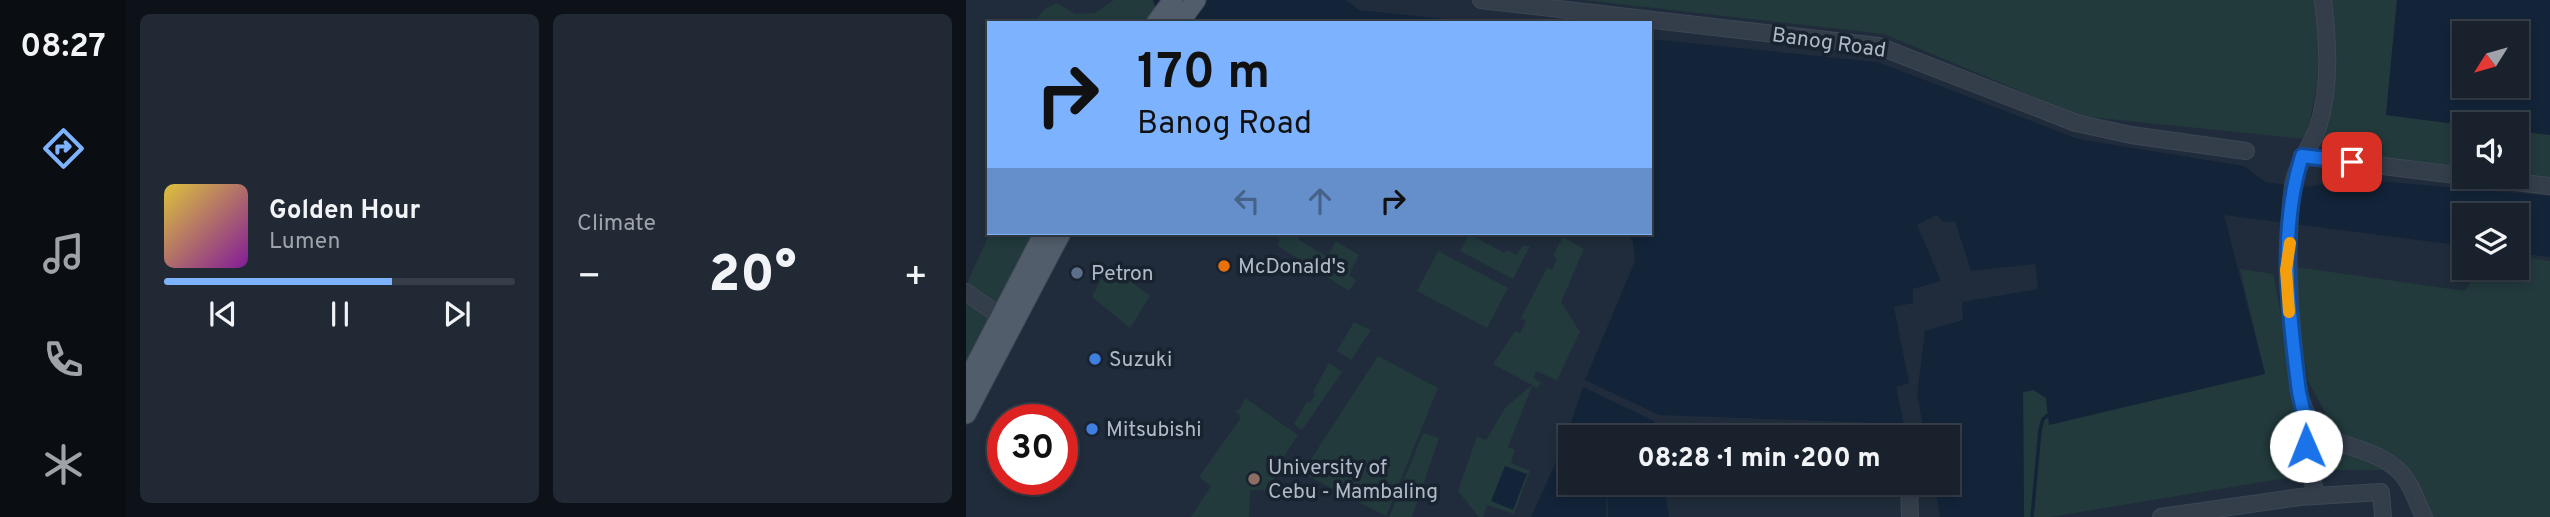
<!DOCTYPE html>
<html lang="en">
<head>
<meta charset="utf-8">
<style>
	:root { --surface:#18212c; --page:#212934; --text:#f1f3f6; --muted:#9fa3a9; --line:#363e48; --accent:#7db3fe }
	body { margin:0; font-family:Overpass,sans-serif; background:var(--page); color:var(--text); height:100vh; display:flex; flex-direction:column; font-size:26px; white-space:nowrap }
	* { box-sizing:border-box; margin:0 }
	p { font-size:23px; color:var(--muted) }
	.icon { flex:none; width:38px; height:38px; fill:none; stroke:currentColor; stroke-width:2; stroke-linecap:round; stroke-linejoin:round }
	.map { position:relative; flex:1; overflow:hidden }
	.side { display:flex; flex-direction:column; gap:14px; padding:14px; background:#0d1218; width:840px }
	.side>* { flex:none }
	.top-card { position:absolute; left:21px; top:21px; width:665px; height:214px; border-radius:0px; box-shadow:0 4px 10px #0003,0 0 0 2px var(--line); background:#7db3fe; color:#111; overflow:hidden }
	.needle { width:46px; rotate:233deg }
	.buttons { position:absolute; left:1486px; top:21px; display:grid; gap:14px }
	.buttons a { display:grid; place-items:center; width:77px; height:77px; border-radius:0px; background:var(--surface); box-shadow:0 4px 10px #0003,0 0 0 2px var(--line); font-size:35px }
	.speed { position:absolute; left:21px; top:404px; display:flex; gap:14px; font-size:35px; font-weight:700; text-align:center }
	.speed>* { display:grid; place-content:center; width:91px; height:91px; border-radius:50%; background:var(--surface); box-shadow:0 4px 10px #0003,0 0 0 2px var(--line); line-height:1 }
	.speed .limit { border:10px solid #d22; background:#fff; color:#111 }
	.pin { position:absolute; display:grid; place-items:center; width:60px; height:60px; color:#fff; margin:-30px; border-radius:14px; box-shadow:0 4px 10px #0006 }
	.me { position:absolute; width:77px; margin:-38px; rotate:359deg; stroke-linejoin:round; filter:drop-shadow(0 0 5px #0008) }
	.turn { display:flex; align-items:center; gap:24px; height:147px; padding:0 35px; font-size:32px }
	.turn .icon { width:91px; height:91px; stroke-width:2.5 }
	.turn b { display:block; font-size:49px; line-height:60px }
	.lanes { display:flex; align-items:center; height:66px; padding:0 35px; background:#0003; justify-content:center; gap:35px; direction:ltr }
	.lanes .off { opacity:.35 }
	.big { font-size:52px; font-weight:800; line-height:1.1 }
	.side .tile { flex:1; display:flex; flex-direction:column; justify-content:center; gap:10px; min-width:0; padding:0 24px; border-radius:10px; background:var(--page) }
	.song { display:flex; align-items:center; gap:21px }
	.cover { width:84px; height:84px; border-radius:10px; background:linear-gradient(135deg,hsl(50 70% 55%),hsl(290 70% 35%)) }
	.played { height:7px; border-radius:4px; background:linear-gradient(90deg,var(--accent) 65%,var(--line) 65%) }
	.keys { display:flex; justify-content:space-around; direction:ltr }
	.heat { display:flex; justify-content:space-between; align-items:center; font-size:38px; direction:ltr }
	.side .tiles { flex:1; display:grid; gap:14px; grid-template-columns:repeat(2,1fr) }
	.trip { position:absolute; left:592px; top:425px; width:402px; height:70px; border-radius:0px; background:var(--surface); box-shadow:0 4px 10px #0003,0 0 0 2px var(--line); font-weight:800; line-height:70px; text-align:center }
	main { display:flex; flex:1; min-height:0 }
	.tab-bar { display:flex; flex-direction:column; width:126px; justify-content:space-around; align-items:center; background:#0a0d12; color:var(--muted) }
	.tab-bar .icon { width:49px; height:49px }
	.tab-bar .selected { color:var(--accent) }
	.tab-bar b { font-size:32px; color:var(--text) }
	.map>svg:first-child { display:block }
	.green { fill:#223a3c }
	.water { fill:#132439; fill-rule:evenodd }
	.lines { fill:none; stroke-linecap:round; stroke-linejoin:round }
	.stream { stroke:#132439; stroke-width:3.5 }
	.minor-casing { stroke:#3d4754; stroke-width:18 }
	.major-casing { stroke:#3d4754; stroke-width:21 }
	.minor { stroke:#343e4b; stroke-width:16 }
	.major { stroke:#525d6b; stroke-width:19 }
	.route-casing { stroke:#114b97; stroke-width:18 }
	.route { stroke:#1a73e8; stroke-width:12 }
	.slow { stroke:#f59e0b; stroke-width:12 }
	.food-dot { fill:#e8710a; stroke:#192330; stroke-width:2.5 }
	.service-dot { fill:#5c6f8a; stroke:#192330; stroke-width:2.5 }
	.shop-dot { fill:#3f7fe0; stroke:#192330; stroke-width:2.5 }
	.education-dot { fill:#8d6e63; stroke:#192330; stroke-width:2.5 }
	.labels { text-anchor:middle; stroke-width:7; stroke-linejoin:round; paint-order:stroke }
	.street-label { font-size:21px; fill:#afb9c7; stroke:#192330 }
	.poi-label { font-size:21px; fill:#afb9c7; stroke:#192330; text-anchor:start }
</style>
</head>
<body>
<main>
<nav class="tab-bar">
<b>08:27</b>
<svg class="icon selected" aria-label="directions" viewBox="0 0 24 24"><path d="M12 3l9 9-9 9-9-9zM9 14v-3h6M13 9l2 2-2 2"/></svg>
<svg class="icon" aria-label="music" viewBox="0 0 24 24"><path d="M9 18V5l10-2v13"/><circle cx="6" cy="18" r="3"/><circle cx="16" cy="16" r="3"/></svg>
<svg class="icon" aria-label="phone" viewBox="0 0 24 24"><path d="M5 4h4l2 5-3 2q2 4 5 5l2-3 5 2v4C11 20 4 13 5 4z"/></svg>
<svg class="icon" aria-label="climate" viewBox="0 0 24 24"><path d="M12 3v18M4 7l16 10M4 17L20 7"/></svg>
</nav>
<section class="side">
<div class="tiles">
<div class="tile">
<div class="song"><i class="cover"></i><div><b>Golden Hour</b><p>Lumen</p></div></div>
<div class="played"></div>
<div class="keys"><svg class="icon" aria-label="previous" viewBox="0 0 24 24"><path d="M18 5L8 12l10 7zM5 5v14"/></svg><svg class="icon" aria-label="pause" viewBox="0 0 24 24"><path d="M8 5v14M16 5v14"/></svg><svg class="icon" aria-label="next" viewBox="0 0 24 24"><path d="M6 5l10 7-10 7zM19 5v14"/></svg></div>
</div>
<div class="tile"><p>Climate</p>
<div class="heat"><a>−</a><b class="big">20°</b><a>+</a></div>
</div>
</div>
</section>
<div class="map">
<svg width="1584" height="517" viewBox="0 0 1584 517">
	<rect width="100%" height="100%" fill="#202c3b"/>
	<path class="green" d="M148,0H187L190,9L181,23H67L79,9L91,3L109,14L129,13Z
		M618,0H1350C1355,57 1354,84 1339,139L1114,116L918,34Z
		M1365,0H1431L1420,115L1498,125V167L1359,151L1353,145C1371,96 1368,51 1365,0Z
		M1550,131L1584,135V177L1551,173Z
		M24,233H69L0,368V285Z
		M314,233H336L332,239L361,257L370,241L393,255L383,275L390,280L383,291L312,246Z
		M503,234L539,253L541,250L551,255L556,246H564L547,279L494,251Z
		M597,237L618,249L595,302L614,332L591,380L570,371L567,378L575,382L572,388L566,386L542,447L549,450L545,463L564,471L548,514L521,505L517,517H513L492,491L511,436L520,440L539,408L566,385L527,364L549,331L554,333L560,321L555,318L581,268L586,270L591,259L587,256Z
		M472,251L542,288L521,328L451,291Z
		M1551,256L1584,261V517H1465L1441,469L1372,435L1342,381L1328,292L1330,267L1499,291L1513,268H1550Z
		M142,264L184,296L164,328L126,297Z
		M1274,269L1307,274L1337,426L1386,455L1423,470H1369L1084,517H1058L1057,392L1067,390L1080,398L1083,424L1299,374Z
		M388,322L405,330L385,360L371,351Z
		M412,356L472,388L420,516L336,473Z
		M363,363L376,372L336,430L328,424L341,401L344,403L349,394L347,392Z
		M279,398L332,435L309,470L308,490H284L283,517H225L245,486L233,477L274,419L273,414L268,411L274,409Z
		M457,433L473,438L446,517H423Z"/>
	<path class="water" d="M187,0H380L393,10L517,23H208L190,9Z
		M1431,0H1584V135L1551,131L1550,124L1498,125L1420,115ZM1550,33V86H1498V33Z
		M684,39L912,62L1112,139L1278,166L1299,182L1337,187L1401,180L1584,196V257L1551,253L1550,215H1498V246L1258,215L1299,374L1083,425L1080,398L1068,390L1057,392L1058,517H974L968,483H982V438L959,437L951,394L959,331L997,320L996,302L1072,289L1069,264L1005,271L989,221L978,222L971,215L951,225L975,281L947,289V303L928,307L943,383L930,387L938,424L693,415L619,380L669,261L667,241L660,233H684Z
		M617,387L688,421L690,437L604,438V483H640V517H565L595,451Z
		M539,466L561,474L547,510L525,501Z
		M641,483H698L703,517H642Z"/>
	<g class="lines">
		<path class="stream" d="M1066,517L1074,430L1077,419L1085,413"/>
		<g class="minor-casing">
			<path id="minor" d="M515,0L912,46L1110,123L1165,135L1280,151
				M1357,0C1362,41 1365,87 1352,127C1345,147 1331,163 1327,185C1318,256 1324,322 1333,392C1348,458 1399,436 1435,473C1446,485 1451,503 1458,517
				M1336,156L1498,176
				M1507,177L1584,186
				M0,292L34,316
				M1346,426C1334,447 1345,472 1350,495
				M943,483L944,517
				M1195,517L1334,497L1415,492L1417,517"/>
		</g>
		<g class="major-casing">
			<path id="major" d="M190,23L207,0
				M213,23L230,0
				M0,383L78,233
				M0,414L95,233"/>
		</g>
		<use href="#minor" class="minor"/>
		<use href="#major" class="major"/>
	</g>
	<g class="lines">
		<g class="route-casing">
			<path id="route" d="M1340,446V436L1346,426L1337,410L1333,392C1323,314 1312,232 1336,156L1386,162"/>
		</g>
		<use href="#route" class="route"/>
		<path class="slow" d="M1323,312L1320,270L1324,243"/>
	</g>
	<circle class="food-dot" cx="258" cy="266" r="7"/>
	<circle class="service-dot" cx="111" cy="273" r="7"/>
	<g class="shop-dot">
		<circle cx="129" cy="359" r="7"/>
		<circle cx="126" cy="429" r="7"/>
	</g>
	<circle class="education-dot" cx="288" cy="479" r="7"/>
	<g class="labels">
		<g class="street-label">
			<text transform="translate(863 42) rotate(8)" y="7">Banog Road</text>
		</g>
		<g class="poi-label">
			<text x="272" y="273">McDonald's</text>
			<text x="125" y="280">Petron</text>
			<text x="143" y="366">Suzuki</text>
			<text x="140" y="436">Mitsubishi</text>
			<text x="302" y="474">University of<tspan x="302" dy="24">Cebu - Mambaling</tspan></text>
		</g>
	</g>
</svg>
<div class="buttons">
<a><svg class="needle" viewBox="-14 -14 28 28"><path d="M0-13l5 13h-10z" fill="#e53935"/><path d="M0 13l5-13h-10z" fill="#9fa3a9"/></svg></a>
<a><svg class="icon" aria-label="sound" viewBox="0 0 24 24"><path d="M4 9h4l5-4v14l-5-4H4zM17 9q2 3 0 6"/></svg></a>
<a><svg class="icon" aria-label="layers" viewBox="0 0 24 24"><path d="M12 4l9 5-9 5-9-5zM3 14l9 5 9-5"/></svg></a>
</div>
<div class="speed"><div class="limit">30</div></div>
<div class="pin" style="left:1386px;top:162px;background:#d93025"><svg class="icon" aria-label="arrive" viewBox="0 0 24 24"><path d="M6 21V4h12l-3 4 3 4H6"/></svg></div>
<svg class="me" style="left:1340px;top:446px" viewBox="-20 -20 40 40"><circle r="19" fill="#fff"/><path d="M0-13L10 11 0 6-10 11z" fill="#1a73e8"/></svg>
<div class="trip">08:28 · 1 min · 200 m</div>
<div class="top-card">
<div class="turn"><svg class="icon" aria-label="right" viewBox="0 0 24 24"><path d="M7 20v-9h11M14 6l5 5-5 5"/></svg><div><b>170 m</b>Banog Road</div></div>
<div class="lanes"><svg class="icon off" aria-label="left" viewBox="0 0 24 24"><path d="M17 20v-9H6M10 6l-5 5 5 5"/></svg><svg class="icon off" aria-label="ahead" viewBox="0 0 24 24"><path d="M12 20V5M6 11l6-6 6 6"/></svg><svg class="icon" aria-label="right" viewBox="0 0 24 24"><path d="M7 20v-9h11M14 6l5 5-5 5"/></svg></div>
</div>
</div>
</main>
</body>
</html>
